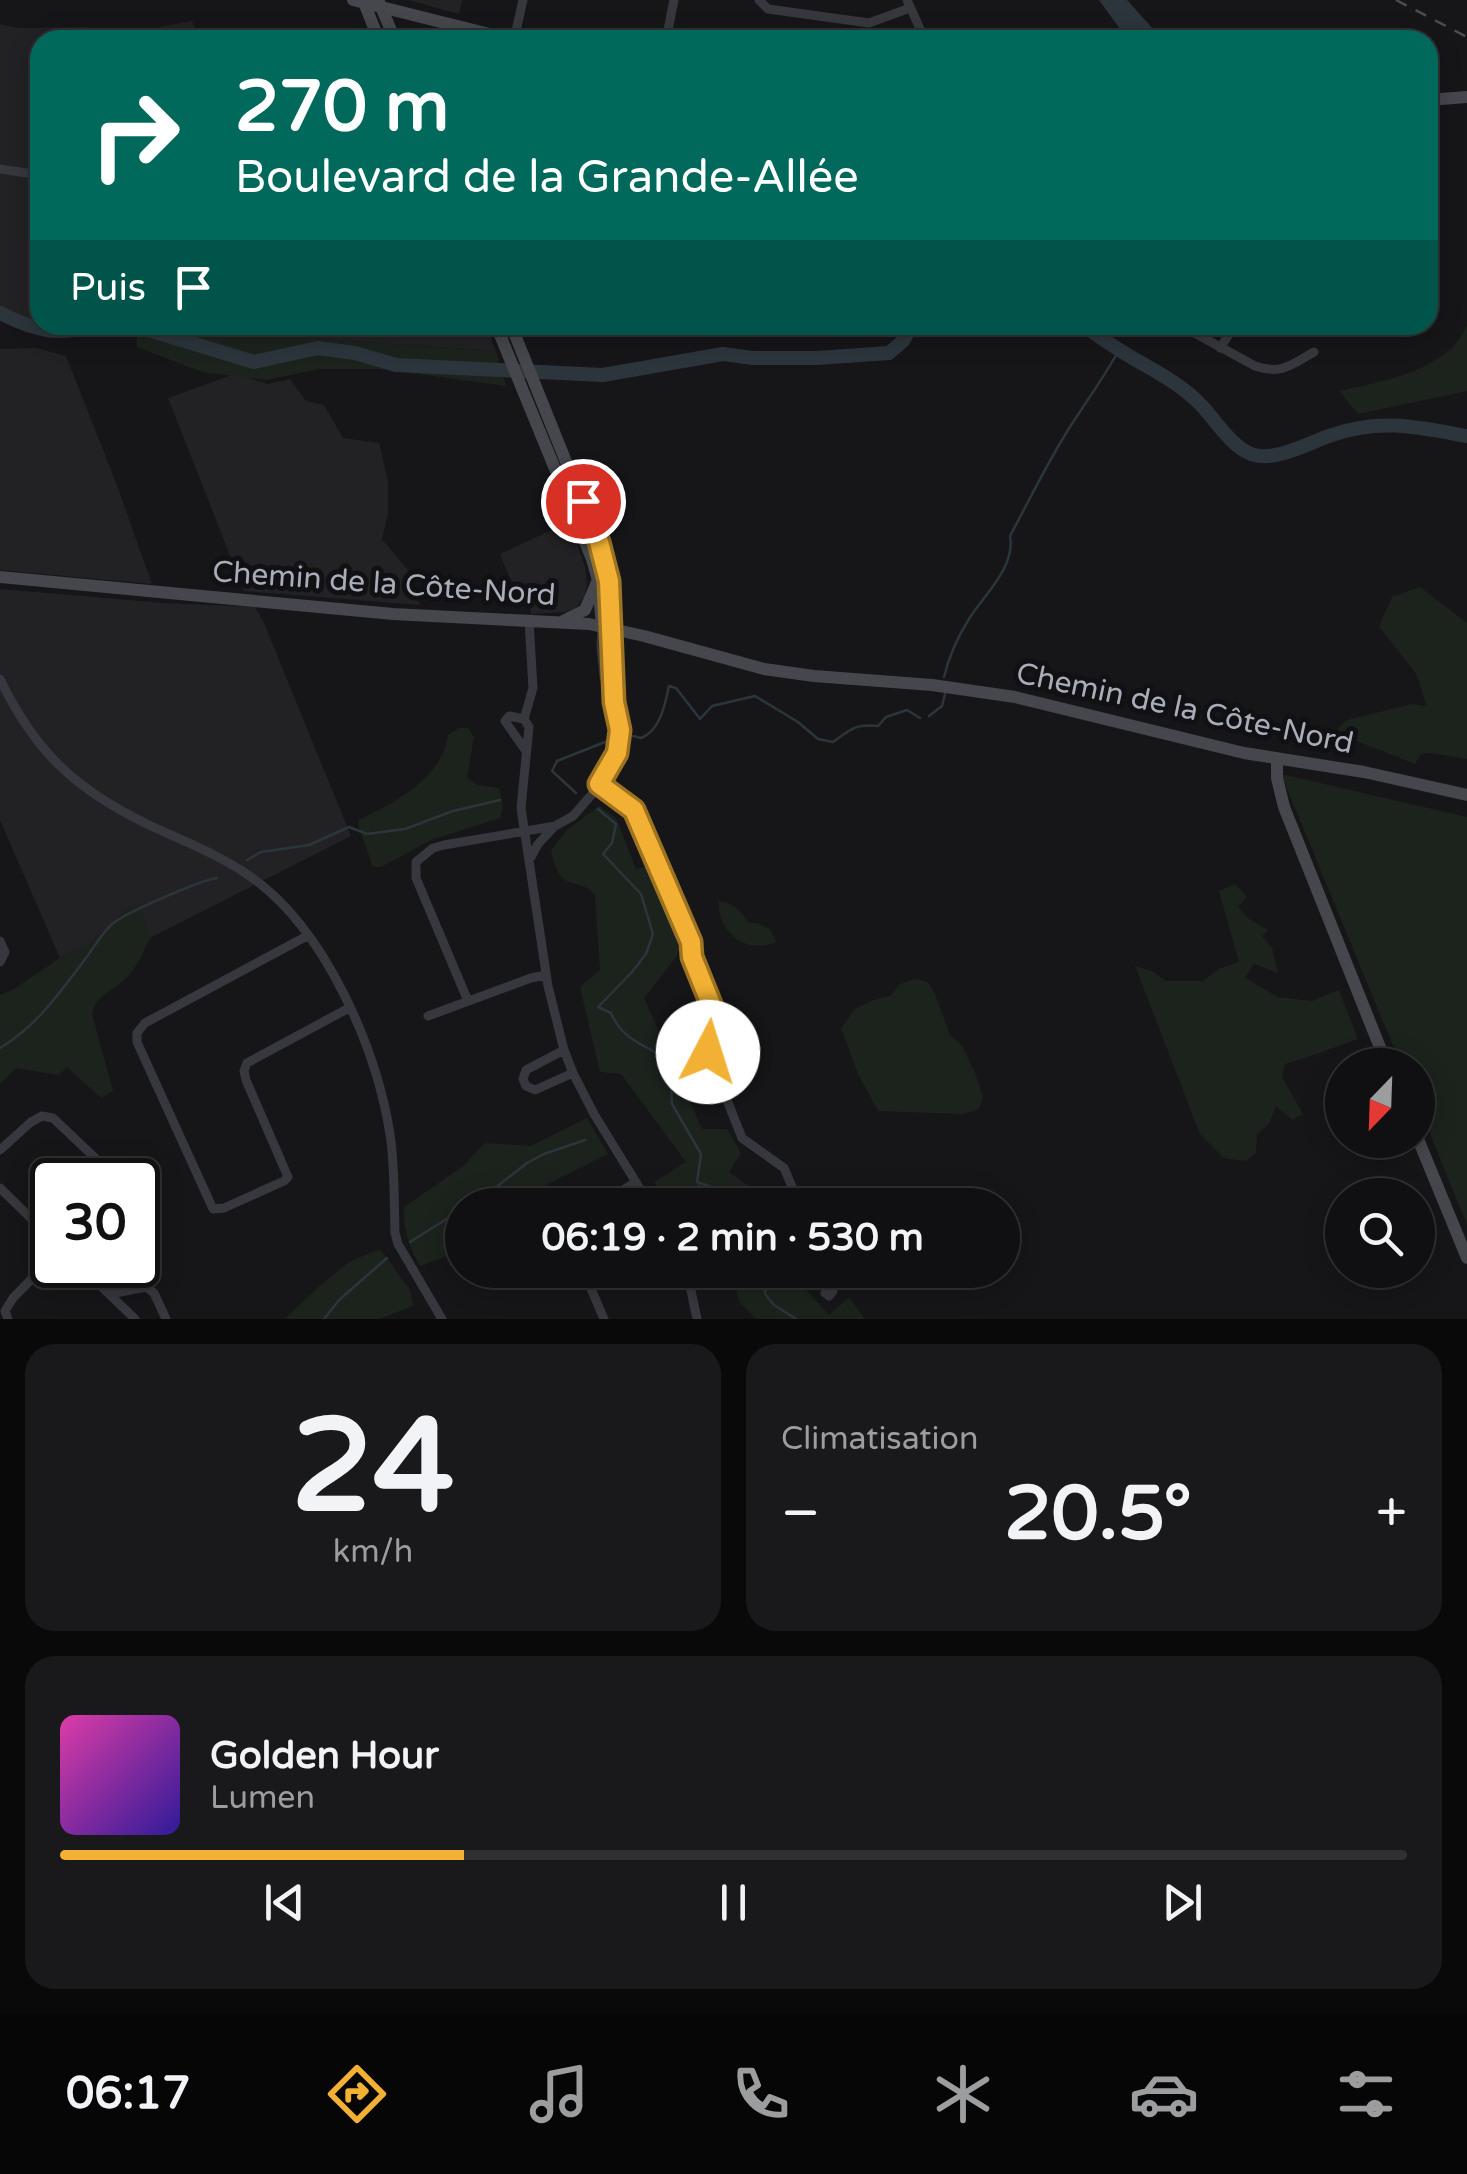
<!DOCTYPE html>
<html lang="fr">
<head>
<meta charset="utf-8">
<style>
	:root { --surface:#101012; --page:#19191b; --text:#f1f3f6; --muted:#9c9d9f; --line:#303032; --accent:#f2b134 }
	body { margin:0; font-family:"Varela Round",sans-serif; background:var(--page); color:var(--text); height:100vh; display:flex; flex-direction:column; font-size:38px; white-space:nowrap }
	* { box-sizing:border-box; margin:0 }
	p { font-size:32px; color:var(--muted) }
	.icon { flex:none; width:55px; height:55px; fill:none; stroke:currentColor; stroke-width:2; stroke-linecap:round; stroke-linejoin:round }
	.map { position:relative; height:1319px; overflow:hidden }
	.drawer { display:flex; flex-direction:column; gap:25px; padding:25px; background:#09090a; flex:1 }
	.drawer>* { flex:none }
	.top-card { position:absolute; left:30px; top:30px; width:1408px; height:305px; border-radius:30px; box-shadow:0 5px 25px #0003,0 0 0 2px var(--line); background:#00695c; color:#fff; overflow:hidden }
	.needle { width:65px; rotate:203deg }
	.buttons { position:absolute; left:1325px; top:1048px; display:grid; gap:20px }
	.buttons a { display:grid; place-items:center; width:110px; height:110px; border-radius:50%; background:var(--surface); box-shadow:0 5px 25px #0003,0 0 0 2px var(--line); font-size:50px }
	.speed { position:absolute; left:30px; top:1158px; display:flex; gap:20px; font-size:50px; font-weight:700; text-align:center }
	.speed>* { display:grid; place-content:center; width:130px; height:130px; border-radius:50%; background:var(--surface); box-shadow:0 5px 25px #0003,0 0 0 2px var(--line); line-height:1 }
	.speed .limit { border:5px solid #111; border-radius:15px; background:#fff; color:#111 }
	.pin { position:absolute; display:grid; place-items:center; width:85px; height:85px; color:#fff; margin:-42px; border:5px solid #fff; border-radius:50%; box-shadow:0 2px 10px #0007 }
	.me { position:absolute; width:110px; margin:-55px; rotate:5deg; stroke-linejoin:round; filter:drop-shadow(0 0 8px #0008) }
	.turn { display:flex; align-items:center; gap:35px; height:210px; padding:0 40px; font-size:45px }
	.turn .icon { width:130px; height:130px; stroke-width:2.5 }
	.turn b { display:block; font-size:70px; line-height:85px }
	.then { display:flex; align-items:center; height:95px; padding:0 40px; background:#0003; gap:20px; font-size:38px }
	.big { font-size:75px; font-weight:700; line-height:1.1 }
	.drawer .widget { flex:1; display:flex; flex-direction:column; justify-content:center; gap:15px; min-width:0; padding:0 35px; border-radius:30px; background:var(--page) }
	.drawer .dial { align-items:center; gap:0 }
	.dial b { font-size:130px; line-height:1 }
	.song { display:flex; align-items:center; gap:30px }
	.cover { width:120px; height:120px; border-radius:15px; background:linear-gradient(135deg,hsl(320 70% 55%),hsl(250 70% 35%)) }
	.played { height:10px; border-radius:5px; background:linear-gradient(90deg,var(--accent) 30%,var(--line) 30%) }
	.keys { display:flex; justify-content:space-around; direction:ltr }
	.heat { display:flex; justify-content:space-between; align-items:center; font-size:55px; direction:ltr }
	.drawer .tiles { flex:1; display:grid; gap:25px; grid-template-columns:1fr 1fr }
	.widget:last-child { grid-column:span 2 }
	.trip { position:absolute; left:445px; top:1188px; width:575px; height:100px; border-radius:50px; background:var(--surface); box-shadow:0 5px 25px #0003,0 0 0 2px var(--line); font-weight:700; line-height:100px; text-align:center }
	.tab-bar { display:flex; height:160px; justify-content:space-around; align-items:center; background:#060607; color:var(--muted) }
	.tab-bar .icon { width:70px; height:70px }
	.tab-bar .on { color:var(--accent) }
	.tab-bar b { font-size:45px; color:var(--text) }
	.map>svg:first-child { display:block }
	.built { fill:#222225 }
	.green { fill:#1c231d }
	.water { fill:#2c353c }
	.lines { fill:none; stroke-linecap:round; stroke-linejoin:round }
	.stream { stroke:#2c353c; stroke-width:2.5 }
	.river { stroke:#2c353c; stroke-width:14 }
	.street { stroke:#37383d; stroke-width:9 }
	.secondary { stroke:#45474d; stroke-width:12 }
	.rail { stroke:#4a4c52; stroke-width:2.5; stroke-dasharray:12 10; stroke-linecap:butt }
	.route-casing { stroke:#9d7322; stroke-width:25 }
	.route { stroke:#f2b134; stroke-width:18 }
	.labels { text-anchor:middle; stroke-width:10; stroke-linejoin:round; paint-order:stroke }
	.street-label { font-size:30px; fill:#a8adb8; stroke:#111113 }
</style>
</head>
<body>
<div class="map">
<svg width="1467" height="1319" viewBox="0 0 1467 1319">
	<rect width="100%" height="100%" fill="#161618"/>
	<path class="built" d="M408,0H462L459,14Z
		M192,21L200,40H158L159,27Z
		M0,24L18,28L89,27L95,40H40V319H24L0,307Z
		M252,325H485L496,351L321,339Z
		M36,348L66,356L115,480L152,584L0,570V349Z
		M235,374L268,384L290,379L306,401L324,405L343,438L379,443L388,481V514L382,539L407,569L420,605L244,591L168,398Z
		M569,522L585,567L587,585L584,597L577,607L567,612L531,614L530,604L521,605L500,554Z
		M0,589L164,603L255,607L264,623L351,836L150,938L137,901L87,946L60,958L0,820Z"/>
	<path class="green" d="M1467,324V391L1358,414L1339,391C1380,382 1452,370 1467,324Z
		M136,325H252L321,339L496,351L506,386L381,369H319L266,380L202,372L137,347Z
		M1420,587L1467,623V759L1431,753L1421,754L1415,764L1334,732L1347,720L1412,704L1427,706L1416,674L1379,626L1392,597Z
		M459,728H468L474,737L467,778L478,785L499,788L503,805L500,818L431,840L381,867H373L358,825L359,820C395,802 442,779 448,735Z
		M1281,774L1467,817V1224L1418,1105V1065H1401Z
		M599,806L616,818L636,869L649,866L681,945L677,956L644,998L702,1129H727L741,1153L729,1172L776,1205H670L654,1182L686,1162L621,1074L600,1072L580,987L600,970L595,895C576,873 561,898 551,850L567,830Z
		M1235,884L1247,897L1238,907L1249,919L1268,930L1262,936L1272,948L1278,973L1254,964L1245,978L1278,997L1312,1001L1339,990L1358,1039C1333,1048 1310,1057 1285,1064L1282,1077L1303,1114L1292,1120L1276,1106L1269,1124L1257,1134L1256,1153L1245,1161L1224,1158L1200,1134L1135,966L1152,971L1166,981H1203L1219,969L1239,962L1219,891Z
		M137,900L150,938C143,952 137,968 125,979C112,992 96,995 92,1014L113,1091L101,1098L67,1067L59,1075L16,1068L0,1084V995L14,989L60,958L87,946Z
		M719,901C734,903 741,911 749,923H757L770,929L776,942C746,955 717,933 719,901Z
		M915,979L928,982L935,994L950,1035L962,1046L975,1073L983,1097L979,1109L964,1114L878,1111L858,1074L841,1028L855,1009L871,1001L890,996L900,984Z
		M587,1118L608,1154L542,1187L512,1205H462V1250L420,1266C409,1246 403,1230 404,1207L462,1167L485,1143L531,1146Z
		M380,1249L410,1290L413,1306L379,1319H285L314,1291L349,1262Z
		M730,1270H788L829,1315L849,1297L865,1319H756L740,1303Z"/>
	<path class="water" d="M1099,0H1127L1163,40H1128Z"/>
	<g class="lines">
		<path class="stream" d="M944,677C949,656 957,638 969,619C983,596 1016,567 1010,536C1026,506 1042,474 1059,445C1078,412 1101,383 1119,350
			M929,716L942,706L945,694
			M633,736L641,738C660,731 665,705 669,686L676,688L700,719L712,706L755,696L798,722L818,739L833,742C851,729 855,724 878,726L886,717L907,710L920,718
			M576,793L552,771L557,761L605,742
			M598,809L616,824L612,843L603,854L641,894L653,934L646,954L632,972L598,1007L611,1013C621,1037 640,1044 661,1055L671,1082L672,1104L701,1154L697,1182L732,1194L746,1205
			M247,860L261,852L309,845L349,827L367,834L405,829L453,811L500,800
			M0,1048C37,1026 61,991 86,958C94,947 101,935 110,926C121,914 199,881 217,878
			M672,1200L698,1192L699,1186
			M463,1205L486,1195L527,1163L544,1154L585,1140
			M410,1242L453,1215L461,1206
			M767,1270L765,1294L774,1305L796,1319
			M324,1319L339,1300L387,1258"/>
		<path class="river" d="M0,313C37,332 59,336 100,325
			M132,325L254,362L318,348L355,353L396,365L603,375L723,354L753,358H817L889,353L903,341L912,325
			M1083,325C1095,334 1108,343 1121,351C1148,368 1180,382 1202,406C1216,421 1232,447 1251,454C1275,463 1310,442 1332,435C1381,418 1417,427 1467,436"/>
		<path class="street" d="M759,0L768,9L869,23L910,8
			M907,0L925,40
			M514,40L523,0
			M666,40L674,0
			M0,169L40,175
			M1180,325L1255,366C1282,375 1291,365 1314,352
			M1220,348L1235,325
			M529,620L533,688L524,719L529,727L521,808L548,986L564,1050L573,1073L594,1114L650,1205
			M613,629L615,694
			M0,679C35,752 76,790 149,825C183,841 220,855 251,877C325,929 376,1047 390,1134C395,1167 394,1200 395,1233L398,1244L442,1319
			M524,719L509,716L505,721L526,751
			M599,784L634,810L691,941V957L717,1019L707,1042L708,1052L742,1138L784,1168L800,1205
			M531,857L538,844L555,826
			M307,936L145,1023L137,1033V1042L213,1209L224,1208L284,1181L288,1177L246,1080L244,1071L247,1063L349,1008
			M0,941L5,952L0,962
			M468,1001L416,878V862L433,848L444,845L555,826L573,816L594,792L616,757L620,741L614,702L604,677L601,646L602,627
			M428,1016L531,978L546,975
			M564,1050L526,1070L523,1079L526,1086L535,1090L573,1073
			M0,1150L31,1122L42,1116L53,1118L111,1173L113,1180
			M0,1188L52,1239
			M598,1205L636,1182
			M79,1265L135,1319
			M583,1270L604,1319
			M684,1270L689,1281L697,1319
			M825,1293L829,1296L833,1291L827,1270
			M110,1294L146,1287L154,1293L166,1319
			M8,1319L5,1311L13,1298L52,1258"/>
		<path class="secondary" d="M353,0L513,40
			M363,0L379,40
			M379,2L395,40
			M1428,100L1467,97
			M496,325L592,559L598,580L602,627
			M511,325L604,556L609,581L613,629
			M0,577L393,614L589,624L644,636L764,669L814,676L932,685L1015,697L1244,753L1364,772L1467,795
			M563,621L585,610L597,582
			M1277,758V778L1284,807L1387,1065
			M1418,1139L1467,1258"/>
		<path class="rail" d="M1396,0L1467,37"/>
	</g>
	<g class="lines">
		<g class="route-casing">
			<path id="route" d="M583,501L599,542L609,581L614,702L620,730L617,753L599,784L634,810L691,942L692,957L717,1019L707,1042L708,1052"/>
		</g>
		<use href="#route" class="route"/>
	</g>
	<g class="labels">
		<g class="street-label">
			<text transform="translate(384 583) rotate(4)" y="10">Chemin de la Côte-Nord</text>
			<text transform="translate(1185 708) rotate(12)" y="10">Chemin de la Côte-Nord</text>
		</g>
	</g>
</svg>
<div class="buttons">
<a><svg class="needle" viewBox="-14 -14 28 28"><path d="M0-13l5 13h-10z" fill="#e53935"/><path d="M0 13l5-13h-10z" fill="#9c9d9f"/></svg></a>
<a><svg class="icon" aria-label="search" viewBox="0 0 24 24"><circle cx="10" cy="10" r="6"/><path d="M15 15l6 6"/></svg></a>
</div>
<div class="speed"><div class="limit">30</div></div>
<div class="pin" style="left:583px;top:501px;background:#d93025"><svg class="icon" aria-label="arrive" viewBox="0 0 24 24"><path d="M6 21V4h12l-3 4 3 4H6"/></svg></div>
<svg class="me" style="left:708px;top:1052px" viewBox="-20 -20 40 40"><circle r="19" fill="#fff"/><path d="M0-13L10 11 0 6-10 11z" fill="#f2b134"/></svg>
<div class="trip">06:19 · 2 min · 530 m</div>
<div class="top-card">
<div class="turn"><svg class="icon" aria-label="right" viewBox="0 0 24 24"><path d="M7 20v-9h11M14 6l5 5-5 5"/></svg><div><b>270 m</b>Boulevard de la Grande-Allée</div></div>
<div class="then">Puis<svg class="icon" aria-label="arrive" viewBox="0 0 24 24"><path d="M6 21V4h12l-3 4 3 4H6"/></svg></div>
</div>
</div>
<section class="drawer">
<div class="tiles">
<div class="widget dial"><b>24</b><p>km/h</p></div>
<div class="widget"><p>Climatisation</p>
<div class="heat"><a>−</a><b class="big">20.5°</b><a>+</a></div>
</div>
<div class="widget">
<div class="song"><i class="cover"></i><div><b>Golden Hour</b><p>Lumen</p></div></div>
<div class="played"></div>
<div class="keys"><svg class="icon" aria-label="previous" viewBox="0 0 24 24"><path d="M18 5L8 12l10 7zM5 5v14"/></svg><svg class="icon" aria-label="pause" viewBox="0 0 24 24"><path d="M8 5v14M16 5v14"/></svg><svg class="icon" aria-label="next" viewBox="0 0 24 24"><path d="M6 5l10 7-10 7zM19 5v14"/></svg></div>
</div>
</div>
</section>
<nav class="tab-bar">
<b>06:17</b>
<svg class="icon on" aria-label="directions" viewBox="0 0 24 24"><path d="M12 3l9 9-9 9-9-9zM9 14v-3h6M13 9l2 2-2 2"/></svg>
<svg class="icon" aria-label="music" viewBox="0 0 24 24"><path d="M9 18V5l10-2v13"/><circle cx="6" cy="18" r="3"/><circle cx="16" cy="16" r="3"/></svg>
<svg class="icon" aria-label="phone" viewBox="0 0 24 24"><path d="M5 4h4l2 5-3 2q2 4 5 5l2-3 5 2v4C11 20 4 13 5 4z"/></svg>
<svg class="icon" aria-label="climate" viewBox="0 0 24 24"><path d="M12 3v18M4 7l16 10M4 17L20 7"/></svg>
<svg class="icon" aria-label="car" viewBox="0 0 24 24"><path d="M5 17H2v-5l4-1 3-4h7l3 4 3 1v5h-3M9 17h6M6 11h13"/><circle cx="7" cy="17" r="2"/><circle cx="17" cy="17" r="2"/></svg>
<svg class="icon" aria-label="filters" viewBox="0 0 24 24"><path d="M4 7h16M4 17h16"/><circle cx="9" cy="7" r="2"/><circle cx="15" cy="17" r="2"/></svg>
</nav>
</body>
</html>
